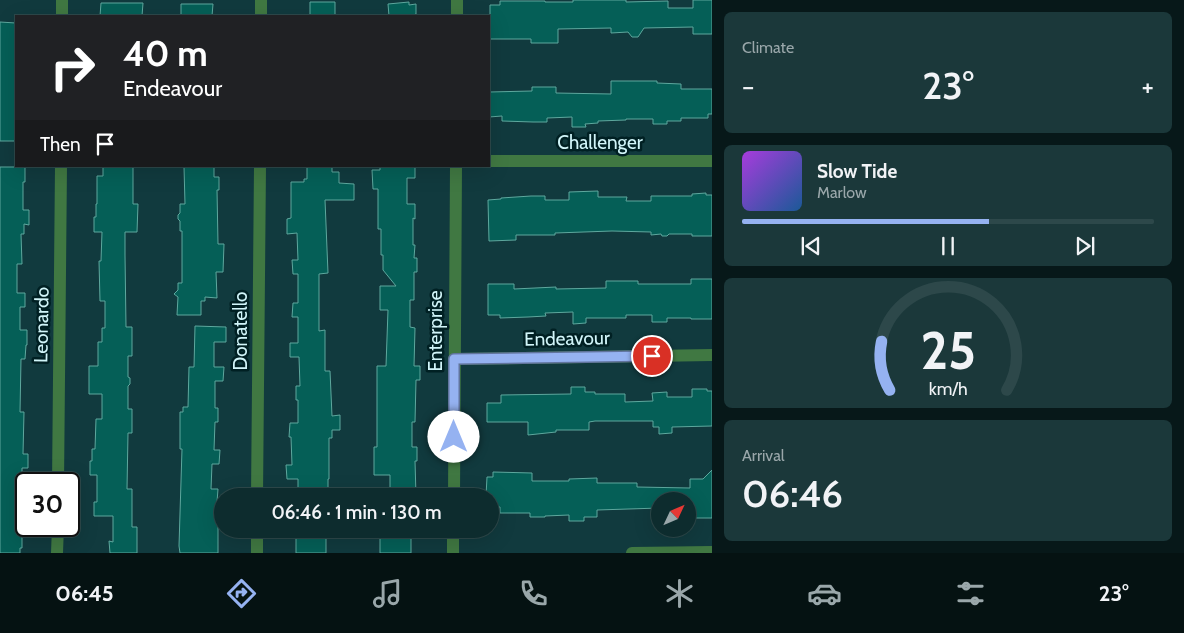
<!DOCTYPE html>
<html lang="en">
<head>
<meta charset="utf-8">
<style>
	:root { --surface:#0d2c2e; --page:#1b383a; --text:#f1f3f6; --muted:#9aa7aa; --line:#2d484a; --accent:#95b2f1 }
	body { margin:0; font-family:Cabin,sans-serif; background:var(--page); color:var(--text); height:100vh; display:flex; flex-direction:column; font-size:19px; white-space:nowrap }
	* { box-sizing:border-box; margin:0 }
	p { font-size:16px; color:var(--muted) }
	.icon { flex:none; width:28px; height:28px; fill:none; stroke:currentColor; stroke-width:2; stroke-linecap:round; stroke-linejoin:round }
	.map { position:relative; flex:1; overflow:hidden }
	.drawer { display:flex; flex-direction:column; gap:12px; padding:12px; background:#071819; width:472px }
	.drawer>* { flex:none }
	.guide { position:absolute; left:15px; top:15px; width:475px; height:152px; border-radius:0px; box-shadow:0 5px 20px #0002,0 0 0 1px var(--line); background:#202124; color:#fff; overflow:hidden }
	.needle { width:32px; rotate:46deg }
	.buttons { position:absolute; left:651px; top:492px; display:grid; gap:10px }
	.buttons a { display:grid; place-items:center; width:45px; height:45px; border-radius:50%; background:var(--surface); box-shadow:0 5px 20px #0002,0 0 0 1px var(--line); font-size:25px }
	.speed { position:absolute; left:15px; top:472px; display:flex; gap:10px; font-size:25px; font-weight:700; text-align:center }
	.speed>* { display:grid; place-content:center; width:65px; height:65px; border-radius:50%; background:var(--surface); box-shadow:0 5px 20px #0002,0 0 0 1px var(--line); line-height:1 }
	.speed .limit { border:2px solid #111; border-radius:8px; background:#fff; color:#111 }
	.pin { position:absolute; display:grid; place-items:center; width:42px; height:42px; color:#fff; margin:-21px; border:2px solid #fff; border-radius:50%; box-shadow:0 1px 5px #0007 }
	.me { position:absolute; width:55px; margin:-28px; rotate:0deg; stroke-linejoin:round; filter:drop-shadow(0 0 4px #0008) }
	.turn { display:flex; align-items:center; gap:18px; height:105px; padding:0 25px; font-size:22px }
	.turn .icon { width:65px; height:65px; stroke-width:2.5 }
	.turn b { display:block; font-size:35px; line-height:42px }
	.then { display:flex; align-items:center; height:48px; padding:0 25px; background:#0003; gap:10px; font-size:19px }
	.big { font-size:38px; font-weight:600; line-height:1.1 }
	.drawer .tile { flex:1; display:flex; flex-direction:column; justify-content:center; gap:8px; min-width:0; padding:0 18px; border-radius:8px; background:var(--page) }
	.drawer .dial { align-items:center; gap:0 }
	.dial svg { height:130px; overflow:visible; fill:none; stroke:var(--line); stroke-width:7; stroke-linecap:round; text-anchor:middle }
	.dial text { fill:var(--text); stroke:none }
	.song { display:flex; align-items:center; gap:15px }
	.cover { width:60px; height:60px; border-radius:8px; background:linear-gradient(135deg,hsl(280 70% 55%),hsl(210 70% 35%)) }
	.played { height:5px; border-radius:2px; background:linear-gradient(90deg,var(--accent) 60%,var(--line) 60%) }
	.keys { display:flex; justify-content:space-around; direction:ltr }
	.heat { display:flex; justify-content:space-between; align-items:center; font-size:28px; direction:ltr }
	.trip { position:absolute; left:214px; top:488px; width:285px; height:50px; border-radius:25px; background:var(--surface); box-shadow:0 5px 20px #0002,0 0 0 1px var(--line); font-weight:600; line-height:50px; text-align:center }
	.tabs { display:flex; height:80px; justify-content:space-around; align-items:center; background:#051212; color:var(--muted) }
	.tabs .icon { width:35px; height:35px }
	.tabs .selected { color:var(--accent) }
	.tabs b { font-size:22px; color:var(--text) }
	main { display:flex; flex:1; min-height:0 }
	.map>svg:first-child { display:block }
	.building { fill:#055f57; stroke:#5ea89e }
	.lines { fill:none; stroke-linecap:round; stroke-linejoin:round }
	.minor { stroke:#407842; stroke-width:12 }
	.route-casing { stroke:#61749d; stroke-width:12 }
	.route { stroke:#95b2f1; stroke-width:9 }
	.labels { text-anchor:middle; stroke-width:5; stroke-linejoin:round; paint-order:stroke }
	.street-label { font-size:19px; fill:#d1f5f9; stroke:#002023 }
</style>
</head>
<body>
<main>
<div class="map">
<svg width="712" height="553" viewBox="0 0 712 553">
	<rect width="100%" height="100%" fill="#113a3e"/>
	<path class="building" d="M573,0H626V2L668,1V8H693V0H712V34H693V27L644,28L638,37H632L628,32L611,33V28L558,29V43H531V39H490V5H500V1H545V2H573Z
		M310,2H335V16H310Z
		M409,2V5L416,4V14L411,16H389L388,4Z
		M101,3H143L142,16H100Z
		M181,4H213L212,16H181Z
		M0,22L16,23V141H0Z
		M611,81H657V83L681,84V89H712V114H708V118H681V121H667V124H653V119H626V120L598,121V123L585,124L586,127H572V117L547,118V122H533L502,121V116L489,117V92L532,91V87H556V93L611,94Z
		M103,166H133V204H138L137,232H125V255L126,327H132V356H128V377L130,378V384L128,386V409H132V433H128L127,489H132V527H137V553H110L109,541L113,542V516H94V502H97V475H90V461H92V449H95L96,419H102V394H89V366H98V342H102V328H105V301H100L99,261H101L102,232H94V217H96V204H97V176H103Z
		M214,166V177H219V190H217L218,244H224L223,272H216L217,298L205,297V301H201V315H177L178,297L174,294L178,290V283H182V231H180V221L178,219V215L180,213V204H185L184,167Z
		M307,166H332V172H339V183L354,184V200H325L328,273L319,274V331L325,330V371H330L332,416L340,415V430H332V438H329V479H328V496H298V479H287L286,465H292L291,437H289L290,423H298V400H296V386H300L299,357H290V343H298V317H292L293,303H298V274H293L292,260H298L297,233L287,234V219L291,218V182H304V179H307Z
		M380,166H415V178H407V204H415V219L413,218V245H415L414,258H417V272H414V300H410V327L415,328L414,366H420V380H416L415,422H412V447H417V461H415L416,496H390V475H374V447H377V366H386L388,310H380V286H396L383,270V255H381V229H378V189H373L372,170H380Z
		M0,167H25V182H23V210H29V225L24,224V234H21L22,264H17V293H25V307H20V330H27V345H26L25,359H21L20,412H24L23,454H28V468H22V478H20V534H22V548H20V553H0Z
		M598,191V197H627L626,201H651V196H692V194L706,193V195H712V236H692V234H669L667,236H662L661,234L651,235V232L612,231L555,233V235H516V240L489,241L488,200L501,199V198L531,196H545V200H569V192Z
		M691,279H712V319H691V318H667V322H652V315H626V318H586V323L573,324V312L545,313L546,316L528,317L500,318V315H488V284H514V289L556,287V289L606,288V281H638V284H691Z
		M195,326L226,327V342H214V367H224L223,381H215V408H218V422H215L214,450H220L219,464H212L211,489H218L217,502L222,503V517H218V553H180L179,546L182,449H180V412H183V407H188L189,367H194Z
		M571,387H585V392H595V394H625V402L653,401L652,393L667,392V397H692V389H707V391H712V426L672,427V433L659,434V427H653V421H595L589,422V430H556V432L528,435V422H487V403H501V395L571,394Z
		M712,470V518H690V501H660V508L597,510V517H584V521H569V515L545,516V517H530V513H500V507H490V496H486L487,477H493V472L532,473V481H569V479L597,478V483H637V487L690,488V479H703Z
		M380,529H411V553H380Z
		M296,533H326V553H296Z"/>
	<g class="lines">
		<path class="minor" d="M62,16V0
			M261,16V0
			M457,16V0
			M489,161H712
			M454,359L712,355
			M58,484L61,166
			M257,496L260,166
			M454,496L456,166
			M57,553L58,526
			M257,553V529
			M453,553V529
			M632,553L712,552"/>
	</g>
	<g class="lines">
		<g class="route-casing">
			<path id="route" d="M454,437V359L652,356"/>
		</g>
		<use href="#route" class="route"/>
	</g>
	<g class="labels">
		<g class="street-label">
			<text x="600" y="149">Challenger</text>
			<text transform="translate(41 325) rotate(-89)" y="7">Leonardo</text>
			<text transform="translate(240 331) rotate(-90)" y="7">Donatello</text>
			<text transform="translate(435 331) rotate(-90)" y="7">Enterprise</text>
			<text transform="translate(567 338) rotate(-1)" y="7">Endeavour</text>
		</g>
	</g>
</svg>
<div class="buttons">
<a><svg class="needle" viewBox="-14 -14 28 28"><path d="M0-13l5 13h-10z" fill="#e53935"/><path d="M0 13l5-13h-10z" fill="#9aa7aa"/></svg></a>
</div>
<div class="speed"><div class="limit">30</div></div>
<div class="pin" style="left:652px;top:356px;background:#d93025"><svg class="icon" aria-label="arrive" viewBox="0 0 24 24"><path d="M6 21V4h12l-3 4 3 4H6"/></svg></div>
<svg class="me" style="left:454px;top:437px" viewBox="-20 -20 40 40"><circle r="19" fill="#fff"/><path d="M0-13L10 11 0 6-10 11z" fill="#95b2f1"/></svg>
<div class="trip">06:46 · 1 min · 130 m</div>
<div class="guide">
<div class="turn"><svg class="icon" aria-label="right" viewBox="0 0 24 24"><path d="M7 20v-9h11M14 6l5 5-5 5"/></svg><div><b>40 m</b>Endeavour</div></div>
<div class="then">Then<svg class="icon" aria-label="arrive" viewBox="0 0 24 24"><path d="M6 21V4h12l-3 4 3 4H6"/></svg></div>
</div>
</div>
<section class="drawer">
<div class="tile"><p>Climate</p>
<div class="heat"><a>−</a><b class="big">23°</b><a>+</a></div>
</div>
<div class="tile">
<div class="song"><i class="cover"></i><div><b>Slow Tide</b><p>Marlow</p></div></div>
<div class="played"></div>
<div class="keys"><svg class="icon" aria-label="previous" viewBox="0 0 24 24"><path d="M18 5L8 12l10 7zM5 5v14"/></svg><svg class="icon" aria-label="pause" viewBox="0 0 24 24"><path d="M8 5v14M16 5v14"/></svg><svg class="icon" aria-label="next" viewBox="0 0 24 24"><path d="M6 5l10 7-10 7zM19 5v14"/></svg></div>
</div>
<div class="tile dial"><svg viewBox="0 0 100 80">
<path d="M14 69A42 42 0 1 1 86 69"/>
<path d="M14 69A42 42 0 0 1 9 39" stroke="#95b2f1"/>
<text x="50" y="56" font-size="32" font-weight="700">25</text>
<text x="50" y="72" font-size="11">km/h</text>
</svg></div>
<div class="tile"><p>Arrival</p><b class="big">06:46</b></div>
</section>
</main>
<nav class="tabs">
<b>06:45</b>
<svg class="icon selected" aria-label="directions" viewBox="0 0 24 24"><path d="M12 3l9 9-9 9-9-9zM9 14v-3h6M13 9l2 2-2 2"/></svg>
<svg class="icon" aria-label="music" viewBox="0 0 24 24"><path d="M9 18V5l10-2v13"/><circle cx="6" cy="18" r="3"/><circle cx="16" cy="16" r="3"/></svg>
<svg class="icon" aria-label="phone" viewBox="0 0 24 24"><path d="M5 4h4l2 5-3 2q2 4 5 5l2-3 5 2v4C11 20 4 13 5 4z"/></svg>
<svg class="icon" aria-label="climate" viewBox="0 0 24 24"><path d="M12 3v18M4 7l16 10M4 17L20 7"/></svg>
<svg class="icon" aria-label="car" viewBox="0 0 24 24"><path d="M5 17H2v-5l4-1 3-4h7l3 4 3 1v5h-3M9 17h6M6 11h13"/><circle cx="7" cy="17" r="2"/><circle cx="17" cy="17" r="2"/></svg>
<svg class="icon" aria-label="filters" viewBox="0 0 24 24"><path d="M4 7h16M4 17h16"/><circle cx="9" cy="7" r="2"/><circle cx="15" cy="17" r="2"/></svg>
<b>23°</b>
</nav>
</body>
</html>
